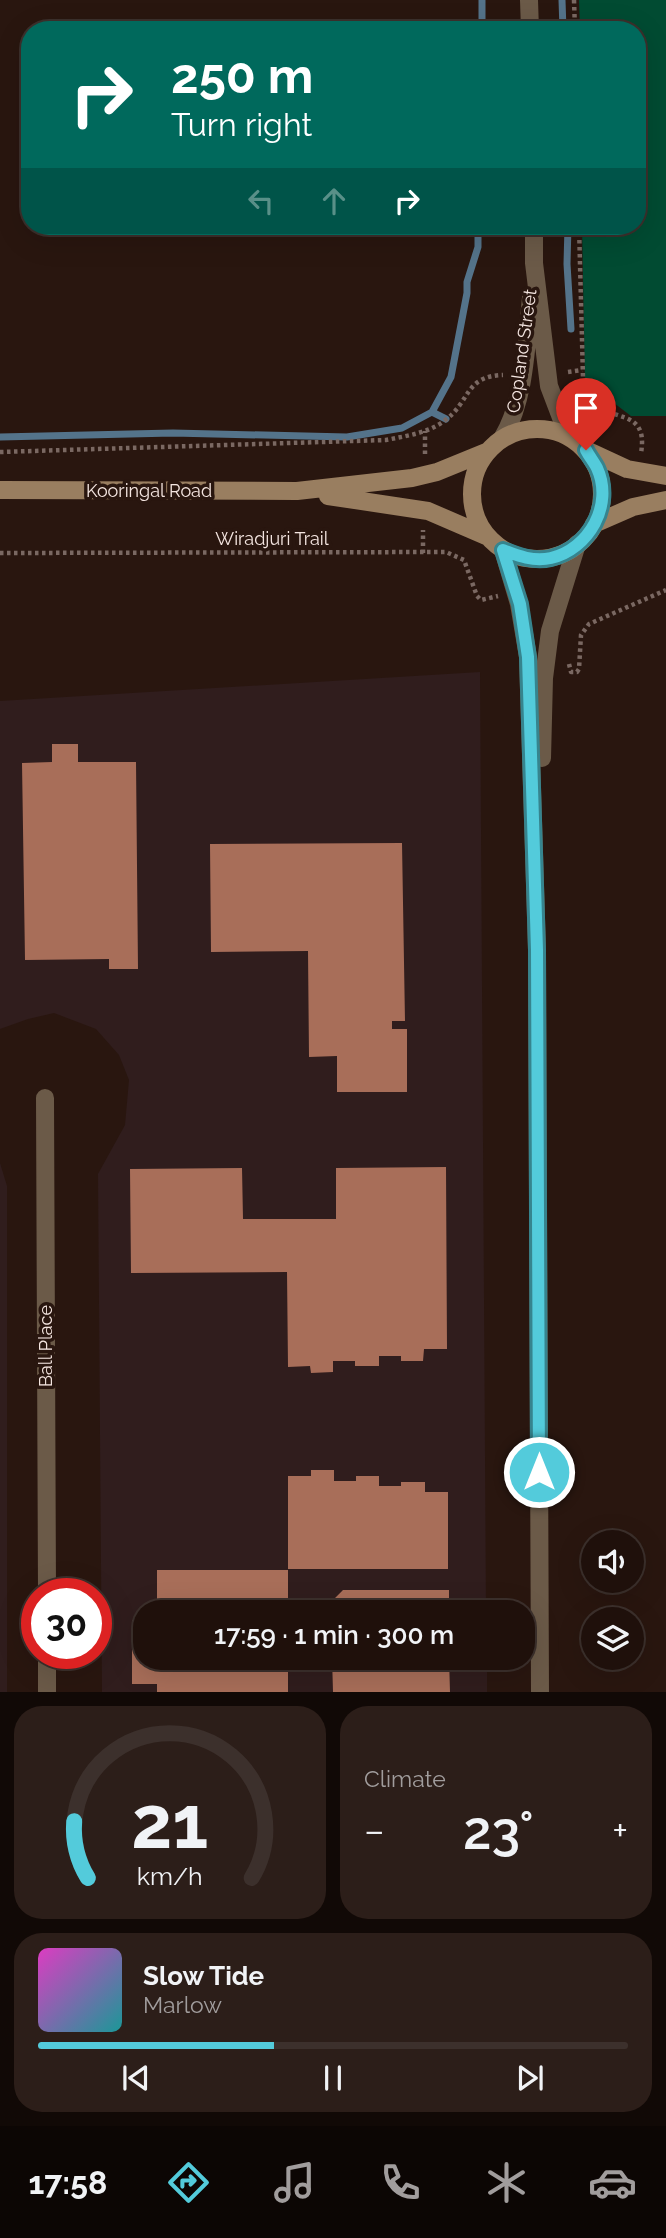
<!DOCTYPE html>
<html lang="en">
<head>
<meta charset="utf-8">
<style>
	:root { --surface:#1f100b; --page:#2c1e19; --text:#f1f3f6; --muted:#a19d9d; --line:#3c302c; --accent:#53cbdb }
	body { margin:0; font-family:Raleway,sans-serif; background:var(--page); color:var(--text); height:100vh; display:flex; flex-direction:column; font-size:26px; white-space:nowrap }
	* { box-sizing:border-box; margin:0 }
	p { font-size:23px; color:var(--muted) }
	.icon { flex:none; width:38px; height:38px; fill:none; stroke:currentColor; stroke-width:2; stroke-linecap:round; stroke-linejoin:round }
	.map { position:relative; height:1692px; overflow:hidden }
	.sheet { display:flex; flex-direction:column; gap:14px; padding:14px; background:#110906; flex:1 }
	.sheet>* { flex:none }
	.banner { position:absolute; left:21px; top:21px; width:625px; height:214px; border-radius:28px; box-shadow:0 7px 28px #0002,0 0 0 2px var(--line); background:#00695c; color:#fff; overflow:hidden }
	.buttons { position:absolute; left:581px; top:1530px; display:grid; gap:14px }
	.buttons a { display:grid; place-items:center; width:63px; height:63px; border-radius:50%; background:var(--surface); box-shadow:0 7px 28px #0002,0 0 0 2px var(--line); font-size:35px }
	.speed { position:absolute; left:21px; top:1578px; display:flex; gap:14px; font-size:35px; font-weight:700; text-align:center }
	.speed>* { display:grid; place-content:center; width:91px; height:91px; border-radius:50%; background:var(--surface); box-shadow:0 7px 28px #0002,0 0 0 2px var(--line); line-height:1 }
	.speed .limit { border:10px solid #d22; background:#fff; color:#111 }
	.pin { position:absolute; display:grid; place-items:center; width:60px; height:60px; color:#fff; margin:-72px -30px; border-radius:50% 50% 50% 0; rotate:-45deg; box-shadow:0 0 7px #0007 }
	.pin .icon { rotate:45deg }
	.me { position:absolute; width:77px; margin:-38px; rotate:0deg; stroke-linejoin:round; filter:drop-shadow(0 0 5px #0008) }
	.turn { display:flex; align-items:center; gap:24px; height:147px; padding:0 35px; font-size:32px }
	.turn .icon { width:91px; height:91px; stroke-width:2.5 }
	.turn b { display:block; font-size:49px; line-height:60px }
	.lanes { display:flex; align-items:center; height:66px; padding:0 35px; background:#0003; justify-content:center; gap:35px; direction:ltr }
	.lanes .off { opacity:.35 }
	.big { font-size:52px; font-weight:600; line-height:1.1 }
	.sheet .tile { flex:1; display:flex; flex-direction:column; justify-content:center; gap:10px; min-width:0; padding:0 24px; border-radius:28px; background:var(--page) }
	.sheet .dial { align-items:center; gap:0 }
	.dial svg { height:182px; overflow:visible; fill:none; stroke:var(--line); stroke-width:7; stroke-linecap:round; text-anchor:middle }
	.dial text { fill:var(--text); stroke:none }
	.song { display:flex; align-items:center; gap:21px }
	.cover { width:84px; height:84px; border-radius:10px; background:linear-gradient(135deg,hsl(310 70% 55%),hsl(180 70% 35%)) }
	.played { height:7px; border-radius:4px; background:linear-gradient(90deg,var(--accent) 40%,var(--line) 40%) }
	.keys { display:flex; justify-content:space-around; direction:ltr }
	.heat { display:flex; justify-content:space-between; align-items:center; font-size:38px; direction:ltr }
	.sheet .tiles { flex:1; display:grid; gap:14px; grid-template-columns:1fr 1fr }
	.tile:last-child { grid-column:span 2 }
	.trip { position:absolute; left:133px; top:1600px; width:402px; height:70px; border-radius:28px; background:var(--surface); box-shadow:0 7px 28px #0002,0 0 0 2px var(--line); font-weight:600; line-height:70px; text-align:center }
	.tab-bar { display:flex; height:112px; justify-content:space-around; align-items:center; background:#0c0604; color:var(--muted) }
	.tab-bar .icon { width:49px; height:49px }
	.tab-bar .on { color:var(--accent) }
	.tab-bar b { font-size:32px; color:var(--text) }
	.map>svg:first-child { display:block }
	.industrial { fill:#301d1d }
	.green { fill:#014b32 }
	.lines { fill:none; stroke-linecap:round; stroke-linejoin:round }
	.stream { stroke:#54738a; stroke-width:7 }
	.building { fill:#a86e59 }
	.path { stroke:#7a6862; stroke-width:4.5; stroke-dasharray:3.5 3.5; stroke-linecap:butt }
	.minor { stroke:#6b5a48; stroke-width:18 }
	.secondary { stroke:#997e60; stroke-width:18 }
	.route-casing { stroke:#36848e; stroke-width:18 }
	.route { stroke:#53cbdb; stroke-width:12 }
	.labels { text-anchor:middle; stroke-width:7; stroke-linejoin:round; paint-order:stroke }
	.street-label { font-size:18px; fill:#f4e5e0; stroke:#29160f }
</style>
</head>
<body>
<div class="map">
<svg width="666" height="1692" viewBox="0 0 666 1692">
	<rect width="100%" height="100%" fill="#29160f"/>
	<path class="industrial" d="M480,672L486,1612H145V1657H487V1692H102L98,1174L125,1125L129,1080L119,1055L96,1029L54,1013L28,1019L0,1029V701Z
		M0,1163L7,1186V1692H0Z"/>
	<path class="green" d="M579,0H666V416H631L585,381L582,226H637V30H580Z"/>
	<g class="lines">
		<path class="stream" d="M482,0V30
			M562,0L563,30
			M568,226L567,264L571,329
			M432,412L446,419
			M0,437L173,433L347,437L402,428L432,412L451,377L467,293V282L478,247V226"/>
	</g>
	<path class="building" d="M52,744H78V762H136L138,969H109V959L25,960L22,763L52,762Z
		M402,843L405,1021H392V1029H407V1092H337V1056L309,1057L308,951L211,952L210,844Z
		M446,1167L447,1349H424L423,1361H401V1356H379V1366H355V1361H333V1372L311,1373L310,1366L288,1367L287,1272L131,1273L130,1169L242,1168L243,1219H336V1168Z
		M311,1470H334V1481H356V1476H379V1486H401V1482H425V1492H448V1569H288V1476H311Z
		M157,1570H288V1612H157Z
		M343,1590H449V1612H332V1601Z
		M132,1620H145V1657H288V1692H157V1684H132Z
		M332,1657H449L450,1692H333Z"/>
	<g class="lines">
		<path class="path" d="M574,0L575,30
			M579,226L583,378C585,385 587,393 591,399C608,424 649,406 641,453
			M568,372L582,370
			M0,452L386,440C406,436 428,433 444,421C471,402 464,376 503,375
			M425,454V431
			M0,553L446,552L464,560L477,596L481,600L498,596
			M423,553V530
			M569,664L571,672H577L579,669L581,635L589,624L666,590"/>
		<path class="minor" d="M529,0L530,30
			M534,226V263L549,386L568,436
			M503,437C526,397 526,343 531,298
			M503,550L519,604L528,657L537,950L540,1692
			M542,758L544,678L550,631L577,544
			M45,1098L47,1594
			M47,1654V1692"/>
		<path class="secondary" d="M472 494a65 65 0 1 1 130 0a65 65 0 1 1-130 0Z
			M586,450L627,469L666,476
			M0,490L297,491L412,478L437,472L486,452
			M328,496L428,511L486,536
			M594,524L633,507L666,500"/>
	</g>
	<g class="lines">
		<g class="route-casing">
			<path id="route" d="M539,1472L537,950L528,657L520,604L503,550C518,556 534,562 551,558C589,549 614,505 597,468C594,462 589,456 586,450"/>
		</g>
		<use href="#route" class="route"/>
	</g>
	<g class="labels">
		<g class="street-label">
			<text transform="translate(522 351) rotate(-82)" y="6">Copland Street</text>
			<text x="149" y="497">Kooringal Road</text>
			<text x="272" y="545">Wiradjuri Trail</text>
			<text transform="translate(46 1346) rotate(-90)" y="6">Ball Place</text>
		</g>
	</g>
</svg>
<div class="buttons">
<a><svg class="icon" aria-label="sound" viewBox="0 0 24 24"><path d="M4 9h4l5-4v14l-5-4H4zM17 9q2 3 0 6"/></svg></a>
<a><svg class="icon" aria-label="layers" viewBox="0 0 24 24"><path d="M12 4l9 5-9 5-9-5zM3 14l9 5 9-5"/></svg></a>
</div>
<div class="speed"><div class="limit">30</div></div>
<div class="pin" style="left:586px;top:450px;background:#d93025"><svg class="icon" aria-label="arrive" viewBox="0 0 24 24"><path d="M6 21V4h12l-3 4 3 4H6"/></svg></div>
<svg class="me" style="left:539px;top:1472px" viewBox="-20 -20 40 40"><circle r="17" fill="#53cbdb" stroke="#fff" stroke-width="3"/><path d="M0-11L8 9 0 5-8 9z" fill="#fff"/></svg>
<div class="trip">17:59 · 1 min · 300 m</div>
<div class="banner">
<div class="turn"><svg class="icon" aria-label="right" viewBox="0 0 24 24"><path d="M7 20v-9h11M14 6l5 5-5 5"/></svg><div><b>250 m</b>Turn right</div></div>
<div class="lanes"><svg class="icon off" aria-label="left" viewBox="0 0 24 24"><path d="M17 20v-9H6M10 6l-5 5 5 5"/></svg><svg class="icon off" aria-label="ahead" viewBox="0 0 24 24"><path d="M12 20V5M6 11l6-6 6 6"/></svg><svg class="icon" aria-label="right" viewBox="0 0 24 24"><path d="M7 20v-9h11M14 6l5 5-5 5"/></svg></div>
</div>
</div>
<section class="sheet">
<div class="tiles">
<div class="tile dial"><svg viewBox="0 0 100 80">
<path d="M14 69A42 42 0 1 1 86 69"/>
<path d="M14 69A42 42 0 0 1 8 44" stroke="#53cbdb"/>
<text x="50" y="56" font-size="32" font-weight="700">21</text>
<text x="50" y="72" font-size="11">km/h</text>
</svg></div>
<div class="tile"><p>Climate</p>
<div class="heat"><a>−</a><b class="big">23°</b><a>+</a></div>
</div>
<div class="tile">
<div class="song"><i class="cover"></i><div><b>Slow Tide</b><p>Marlow</p></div></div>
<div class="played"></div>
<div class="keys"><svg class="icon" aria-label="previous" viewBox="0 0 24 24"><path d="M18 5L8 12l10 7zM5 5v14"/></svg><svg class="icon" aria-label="pause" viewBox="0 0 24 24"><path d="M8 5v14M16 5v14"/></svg><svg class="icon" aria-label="next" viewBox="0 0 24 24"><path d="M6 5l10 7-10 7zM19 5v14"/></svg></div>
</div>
</div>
</section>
<nav class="tab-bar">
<b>17:58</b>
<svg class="icon on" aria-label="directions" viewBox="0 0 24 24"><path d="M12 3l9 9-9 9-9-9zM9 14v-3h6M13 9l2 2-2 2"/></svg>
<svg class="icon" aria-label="music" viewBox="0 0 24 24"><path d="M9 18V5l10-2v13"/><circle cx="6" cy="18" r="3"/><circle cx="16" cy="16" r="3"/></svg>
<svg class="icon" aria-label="phone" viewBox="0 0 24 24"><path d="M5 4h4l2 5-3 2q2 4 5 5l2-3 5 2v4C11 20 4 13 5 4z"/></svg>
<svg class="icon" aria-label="climate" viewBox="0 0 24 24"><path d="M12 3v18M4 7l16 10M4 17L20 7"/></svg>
<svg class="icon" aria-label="car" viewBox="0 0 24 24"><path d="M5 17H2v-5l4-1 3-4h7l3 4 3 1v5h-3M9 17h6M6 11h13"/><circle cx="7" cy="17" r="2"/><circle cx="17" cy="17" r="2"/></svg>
</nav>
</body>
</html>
